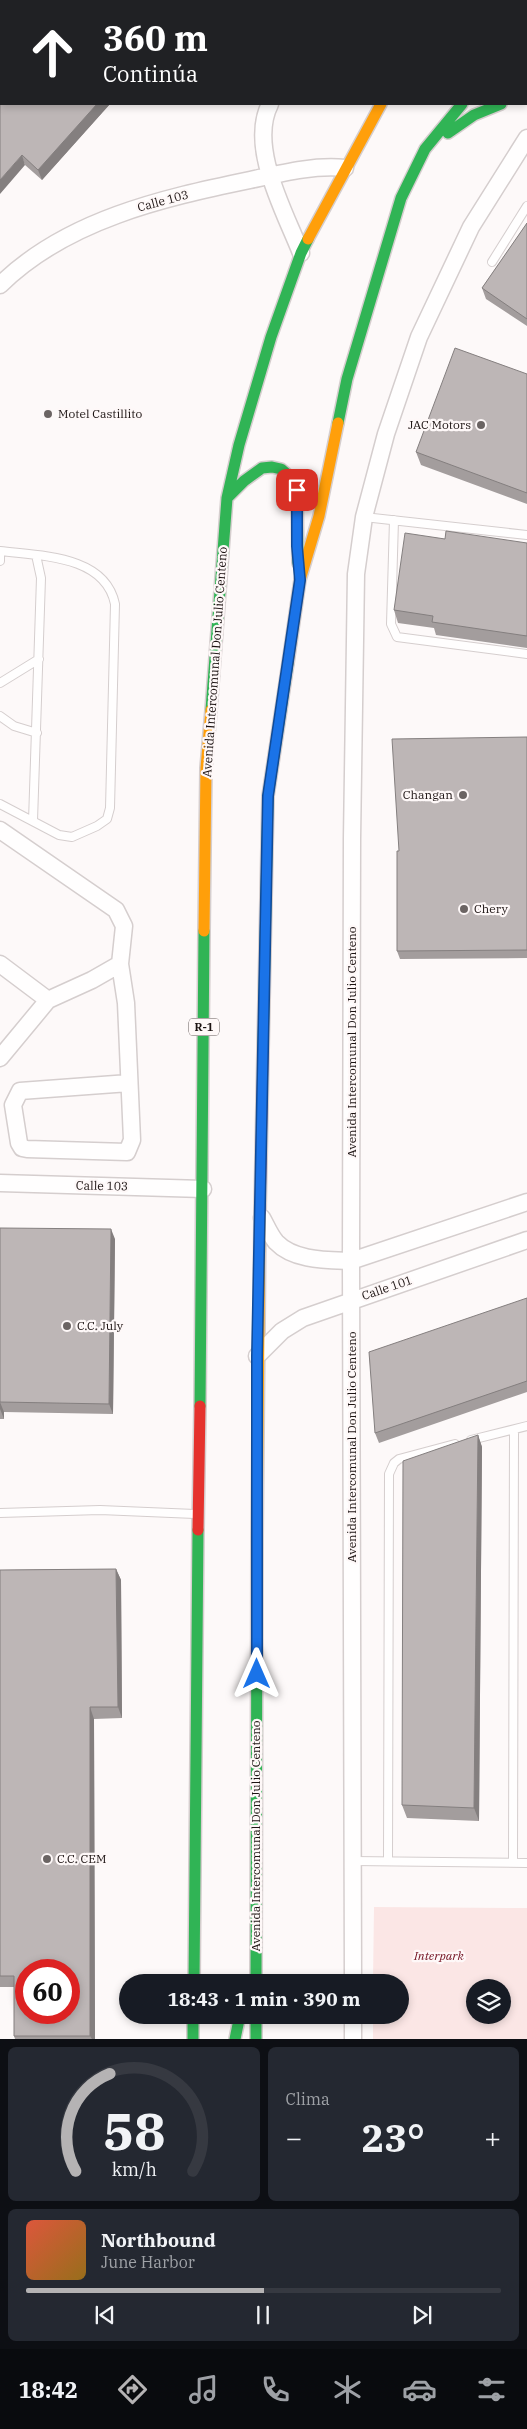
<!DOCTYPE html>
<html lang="es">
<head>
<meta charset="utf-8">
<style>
	:root { --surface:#171b24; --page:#242831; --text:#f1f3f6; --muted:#9ea1a6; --line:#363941; --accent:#b5b3b4 }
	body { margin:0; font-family:"IBM Plex Serif",serif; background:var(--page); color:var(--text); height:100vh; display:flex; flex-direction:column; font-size:19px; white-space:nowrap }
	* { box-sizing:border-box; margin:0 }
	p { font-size:16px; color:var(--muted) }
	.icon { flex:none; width:28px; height:28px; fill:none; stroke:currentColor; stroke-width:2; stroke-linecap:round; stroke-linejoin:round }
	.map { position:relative; height:2039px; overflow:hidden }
	.drawer { display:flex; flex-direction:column; gap:8px; padding:8px; background:#0d0f14; flex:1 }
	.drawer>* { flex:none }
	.banner { position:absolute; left:0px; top:0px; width:528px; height:105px; box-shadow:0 2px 8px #0003; background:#202124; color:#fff; overflow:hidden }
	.controls { position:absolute; left:466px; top:1979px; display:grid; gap:10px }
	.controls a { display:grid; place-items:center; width:45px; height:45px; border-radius:50%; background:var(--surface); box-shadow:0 2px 8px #0003; font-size:25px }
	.speed { position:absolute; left:15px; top:1959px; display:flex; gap:10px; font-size:25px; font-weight:700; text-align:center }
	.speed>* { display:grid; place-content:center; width:65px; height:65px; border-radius:50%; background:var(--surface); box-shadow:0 2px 8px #0003; line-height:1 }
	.speed .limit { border:8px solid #d22; background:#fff; color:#111 }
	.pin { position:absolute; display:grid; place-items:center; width:42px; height:42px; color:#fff; margin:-21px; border-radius:10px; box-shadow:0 2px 8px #0006 }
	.me { position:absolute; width:55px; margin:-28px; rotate:0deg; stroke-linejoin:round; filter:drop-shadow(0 0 4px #0008) }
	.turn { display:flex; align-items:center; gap:18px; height:105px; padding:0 20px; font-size:22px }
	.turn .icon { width:65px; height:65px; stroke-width:2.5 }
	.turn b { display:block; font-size:35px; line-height:42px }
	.big { font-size:38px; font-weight:800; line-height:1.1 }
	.drawer .card { flex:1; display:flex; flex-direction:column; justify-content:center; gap:8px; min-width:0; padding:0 18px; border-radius:8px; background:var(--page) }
	.drawer .dial { align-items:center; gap:0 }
	.dial svg { height:130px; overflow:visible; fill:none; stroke:var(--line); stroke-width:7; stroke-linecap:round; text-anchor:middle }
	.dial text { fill:var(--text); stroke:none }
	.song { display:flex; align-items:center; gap:15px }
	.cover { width:60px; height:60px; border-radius:8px; background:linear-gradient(135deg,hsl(10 70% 55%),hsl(40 70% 35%)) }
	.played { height:5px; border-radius:2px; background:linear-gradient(90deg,var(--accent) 50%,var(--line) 50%) }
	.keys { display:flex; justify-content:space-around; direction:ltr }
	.heat { display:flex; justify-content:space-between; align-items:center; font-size:28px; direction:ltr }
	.drawer .tiles { flex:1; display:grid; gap:8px; grid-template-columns:1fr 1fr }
	.card:last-child { grid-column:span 2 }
	.trip { position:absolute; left:119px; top:1974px; width:290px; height:50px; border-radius:25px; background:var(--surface); box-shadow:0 2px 8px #0003; font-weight:800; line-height:50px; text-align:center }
	.menu { display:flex; height:80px; justify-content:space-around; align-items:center; background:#090b0e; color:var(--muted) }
	.menu .icon { width:35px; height:35px }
	.menu .current { color:var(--accent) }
	.menu b { font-size:22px; color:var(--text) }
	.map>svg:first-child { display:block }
	.green { fill:#fbe6e5; fill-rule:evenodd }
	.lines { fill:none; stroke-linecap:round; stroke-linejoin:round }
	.lane-casing { stroke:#d5cece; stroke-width:10 }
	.street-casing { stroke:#d5cece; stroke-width:19 }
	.fast-casing { stroke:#d5cece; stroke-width:14 }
	.slow-casing { stroke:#d5cece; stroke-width:14 }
	.jam-casing { stroke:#d5cece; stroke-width:14 }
	.lane { stroke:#fffefe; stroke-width:8 }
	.street { stroke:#fffefe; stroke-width:16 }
	.fast { stroke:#30b455; stroke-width:11 }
	.slow { stroke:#ff9f0a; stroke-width:11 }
	.jam { stroke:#e5322d; stroke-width:11 }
	.wall { fill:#a39d9d }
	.shaded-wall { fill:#847f7f }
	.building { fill:#bdb6b6; stroke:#847f7f; fill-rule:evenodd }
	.route-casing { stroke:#114b97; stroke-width:12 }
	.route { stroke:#1a73e8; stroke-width:9 }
	.poi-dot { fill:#6b6463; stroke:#fef8f8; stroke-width:2 }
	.labels { text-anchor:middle; stroke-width:4.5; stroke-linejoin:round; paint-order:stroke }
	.shield { fill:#fef8f8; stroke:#605857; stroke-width:1 }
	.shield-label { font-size:11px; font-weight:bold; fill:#1c1312 }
	.street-label { font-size:12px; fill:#1c1312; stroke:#fef8f8 }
	.poi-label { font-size:12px; fill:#1c1312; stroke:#fef8f8; text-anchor:start }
	.park-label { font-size:12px; font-style:italic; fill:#710e1e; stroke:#fef8f8 }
</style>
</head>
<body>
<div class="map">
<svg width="527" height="2039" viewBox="0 0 527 2039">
	<rect width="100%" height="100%" fill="#fdf9f9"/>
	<path class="green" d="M374,1907L527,1908V2039H373V2015H400V1982H373ZM475,1988H502V2015H475Z"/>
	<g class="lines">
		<g class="lane-casing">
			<path id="lane" d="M492,262L527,206
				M364,517L527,535
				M394,520L391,624L397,637L527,654
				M0,561V551C40,556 105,555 115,604L110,808L107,819L97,826L72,837L59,835L0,804
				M0,683L39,659
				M0,716L14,726L37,733
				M33,821L41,578L36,555
				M471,1440L527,1426
				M0,1513L100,1510L195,1514
				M353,1861L527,1863
				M388,1861L389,1474L394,1463L399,1459L455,1444
				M513,1862L514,1430"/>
		</g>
		<g class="street-casing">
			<path id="street" d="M344,1L345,0
				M270,104C248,147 285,212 301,253
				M0,285C66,220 163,198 250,180C282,173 313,165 345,168
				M0,830L116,910L124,926L120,964
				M0,964L48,1000
				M0,1058L48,1000L92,980L120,964L126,1003L132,1140L127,1152L27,1149L22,1148L19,1143L13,1105L20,1091L129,1083
				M0,1183L203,1189
				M262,1218C266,1225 270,1235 276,1242C294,1261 327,1260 351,1261L527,1202
				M257,1356L282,1331L303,1318L527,1240
				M353,1982L351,1261L352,839L356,574L364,517L386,434L419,337L471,227L527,138
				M353,2015V2039"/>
		</g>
		<g class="fast-casing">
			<path id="fast" d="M452,1L454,0
				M526,24L527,23
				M526,94L527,93
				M448,133L474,115L501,104
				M338,423L347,379L401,198L425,149L462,104
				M227,498L244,481L262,468L272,467L281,469L289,476L297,490L298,563
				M211,710L227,498L239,445L271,337L301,253L308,239
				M263,1051L268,796L288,663
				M200,1406L204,931
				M194,1982L198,1530
				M256,1982L257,1540
				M193,2015V2039
				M256,2015V2039
				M235,2039L240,2015"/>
		</g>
		<g class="slow-casing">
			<path id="slow" d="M308,239L381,104
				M288,663L300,580L319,516L338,423
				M204,931L206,768L211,710
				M257,1540L260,1213"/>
		</g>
		<g class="jam-casing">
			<path id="jam" d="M260,1213L263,1051
				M198,1530L200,1406"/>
		</g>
		<use href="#lane" class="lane"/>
		<use href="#street" class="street"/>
		<use href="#fast" class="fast"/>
		<use href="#slow" class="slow"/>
		<use href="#jam" class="jam"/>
	</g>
	<path class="wall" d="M1,104H110L42,180L25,165Z
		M527,223V326L486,299L482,288Z
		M527,374V504L421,465L416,452Z
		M445,539L527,543V648L436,635L434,628L398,623L394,610Z
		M527,737V958L400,959L397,951L399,851Z
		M0,1228L115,1239L113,1414L4,1412V1419H0Z
		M527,1298V1392L379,1443L375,1433Z
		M478,1435L482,1447L479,1821L407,1818L402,1805Z
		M116,1569L121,1580L122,1718L94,1719L95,2039H15L14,2036V1987H0V1570Z"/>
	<path class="shaded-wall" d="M97,104H110L42,180L38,170Z
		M22,155L25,165L0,194V180Z
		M111,1229L115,1239L113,1414L109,1404Z
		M0,1402L4,1412V1419L0,1409Z
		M478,1435L482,1447L479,1821L474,1808Z
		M116,1569L121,1580L122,1718L118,1707Z
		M90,1707L94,1719L95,2039H92L90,2036Z"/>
	<path class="building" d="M5,0H63L64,1H4Z
		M1,5V104H97L38,170L22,155L0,180V6Z
		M527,223V319L482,288Z
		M455,348L527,374V493L416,452Z
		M446,531L527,543V636L432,622L433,616L394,610L405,533L445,539Z
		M527,737V950L397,951V851H399L392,739Z
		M0,1228L111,1229L109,1404L0,1402Z
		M527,1298V1381L375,1433L369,1352Z
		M478,1435L474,1808L402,1805L403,1461Z
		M116,1569L118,1707H90V2036H14V1976H0V1570ZM26,1970H69V2012H26Z"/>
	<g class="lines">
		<g class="route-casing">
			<path id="route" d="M257,1674V1356L268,796L300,580L297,546V490"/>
		</g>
		<use href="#route" class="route"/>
	</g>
	<g class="poi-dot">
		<circle cx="48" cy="414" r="5"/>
		<circle cx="481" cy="425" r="5"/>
		<circle cx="463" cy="795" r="5"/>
		<circle cx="464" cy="909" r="5"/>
		<circle cx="67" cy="1326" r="5"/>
		<circle cx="47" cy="1859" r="5"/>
	</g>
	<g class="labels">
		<rect class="shield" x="189" y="1018.5" width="30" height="17" rx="4"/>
		<g class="shield-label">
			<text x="204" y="1031">R-1</text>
		</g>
		<g class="street-label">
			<text transform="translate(163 201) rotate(-15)" y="4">Calle 103</text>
			<text transform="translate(215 662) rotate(-86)" y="4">Avenida Intercomunal Don Julio Centeno</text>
			<text transform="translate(352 1042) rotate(-90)" y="4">Avenida Intercomunal Don Julio Centeno</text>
			<text transform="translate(102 1186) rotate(1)" y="4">Calle 103</text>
			<text transform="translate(387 1288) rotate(-19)" y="4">Calle 101</text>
			<text transform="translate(352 1447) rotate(-90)" y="4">Avenida Intercomunal Don Julio Centeno</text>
			<text transform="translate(256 1836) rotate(-90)" y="4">Avenida Intercomunal Don Julio Centeno</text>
		</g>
		<g class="poi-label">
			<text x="58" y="418">Motel Castillito</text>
			<text x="471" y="429" text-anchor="end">JAC Motors</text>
			<text x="453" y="799" text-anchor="end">Changan</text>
			<text x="474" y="913">Chery</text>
			<text x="77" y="1330">C.C. July</text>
			<text x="57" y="1863">C.C. CEM</text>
		</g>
		<g class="park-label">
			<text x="439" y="1960">Interpark</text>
		</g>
	</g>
</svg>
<div class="controls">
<a><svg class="icon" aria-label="layers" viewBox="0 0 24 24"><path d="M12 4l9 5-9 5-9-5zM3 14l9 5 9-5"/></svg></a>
</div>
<div class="speed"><div class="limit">60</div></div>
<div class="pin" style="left:297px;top:490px;background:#d93025"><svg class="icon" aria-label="arrive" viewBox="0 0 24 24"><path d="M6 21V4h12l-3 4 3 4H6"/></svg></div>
<svg class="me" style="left:257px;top:1674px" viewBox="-20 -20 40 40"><path d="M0-17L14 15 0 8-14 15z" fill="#1a73e8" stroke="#fff" stroke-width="4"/></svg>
<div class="trip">18:43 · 1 min · 390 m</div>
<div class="banner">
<div class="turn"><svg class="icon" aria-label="ahead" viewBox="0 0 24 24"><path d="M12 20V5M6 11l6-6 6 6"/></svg><div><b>360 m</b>Continúa</div></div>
</div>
</div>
<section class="drawer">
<div class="tiles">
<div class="card dial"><svg viewBox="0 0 100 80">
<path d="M14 69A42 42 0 1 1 86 69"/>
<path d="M14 69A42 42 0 0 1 35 9" stroke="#b5b3b4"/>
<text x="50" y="56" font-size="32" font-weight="700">58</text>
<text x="50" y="72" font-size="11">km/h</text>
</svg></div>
<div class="card"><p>Clima</p>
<div class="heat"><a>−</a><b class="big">23°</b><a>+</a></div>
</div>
<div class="card">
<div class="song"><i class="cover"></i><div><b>Northbound</b><p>June Harbor</p></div></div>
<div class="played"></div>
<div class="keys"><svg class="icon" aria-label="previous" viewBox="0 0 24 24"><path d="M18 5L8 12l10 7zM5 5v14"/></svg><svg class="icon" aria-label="pause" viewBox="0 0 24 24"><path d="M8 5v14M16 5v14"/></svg><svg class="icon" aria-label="next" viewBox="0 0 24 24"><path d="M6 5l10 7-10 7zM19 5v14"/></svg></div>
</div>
</div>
</section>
<nav class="menu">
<b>18:42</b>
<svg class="icon current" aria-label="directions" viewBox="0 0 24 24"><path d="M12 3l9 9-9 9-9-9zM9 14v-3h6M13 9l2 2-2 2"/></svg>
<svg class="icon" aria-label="music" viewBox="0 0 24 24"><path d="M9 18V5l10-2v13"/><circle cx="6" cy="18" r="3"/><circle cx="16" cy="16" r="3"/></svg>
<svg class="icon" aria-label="phone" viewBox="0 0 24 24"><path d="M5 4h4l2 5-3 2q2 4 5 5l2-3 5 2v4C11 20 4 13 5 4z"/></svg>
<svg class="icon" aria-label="climate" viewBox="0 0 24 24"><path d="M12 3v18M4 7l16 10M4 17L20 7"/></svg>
<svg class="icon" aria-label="car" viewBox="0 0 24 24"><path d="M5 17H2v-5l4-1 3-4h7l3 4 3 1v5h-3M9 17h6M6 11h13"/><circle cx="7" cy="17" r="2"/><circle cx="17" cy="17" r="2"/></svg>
<svg class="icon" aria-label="filters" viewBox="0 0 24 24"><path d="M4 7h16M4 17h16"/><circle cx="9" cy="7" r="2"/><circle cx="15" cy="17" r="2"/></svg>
</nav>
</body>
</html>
